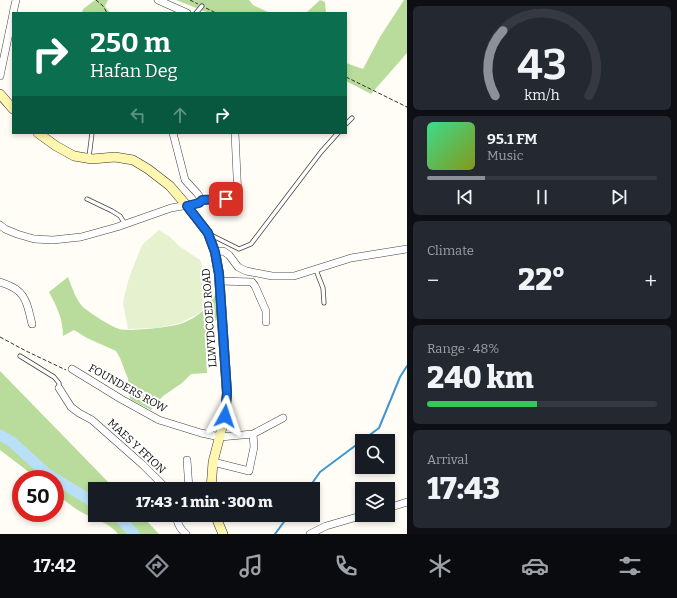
<!DOCTYPE html>
<html lang="en">
<head>
<meta charset="utf-8">
<style>
	:root { --surface:#171b24; --page:#242831; --text:#f1f3f6; --muted:#9ea1a6; --line:#363941; --accent:#8c9099 }
	body { margin:0; font-family:Bitter,serif; background:var(--page); color:var(--text); height:100vh; display:flex; flex-direction:column; font-size:15px; white-space:nowrap }
	* { box-sizing:border-box; margin:0 }
	p { font-size:13px; color:var(--muted) }
	.icon { flex:none; width:22px; height:22px; fill:none; stroke:currentColor; stroke-width:2; stroke-linecap:round; stroke-linejoin:round }
	.map { position:relative; flex:1; overflow:hidden }
	.side { display:flex; flex-direction:column; gap:6px; padding:6px; background:#0d0f14; width:270px }
	.side>* { flex:none }
	.banner { position:absolute; left:12px; top:12px; width:335px; height:122px; border-radius:0px; box-shadow:0 2px 6px #0003; background:#0b6e4f; color:#fff; overflow:hidden }
	.controls { position:absolute; left:355px; top:434px; display:grid; gap:8px }
	.controls a { display:grid; place-items:center; width:40px; height:40px; border-radius:0px; background:var(--surface); box-shadow:0 2px 6px #0003; font-size:20px }
	.speed { position:absolute; left:12px; top:470px; display:flex; gap:8px; font-size:20px; font-weight:700; text-align:center }
	.speed>* { display:grid; place-content:center; width:52px; height:52px; border-radius:50%; background:var(--surface); box-shadow:0 2px 6px #0003; line-height:1 }
	.speed .limit { border:6px solid #d22; background:#fff; color:#111 }
	.pin { position:absolute; display:grid; place-items:center; width:34px; height:34px; color:#fff; margin:-17px; border-radius:8px; box-shadow:0 2px 6px #0006 }
	.me { position:absolute; width:44px; margin:-22px; rotate:5deg; stroke-linejoin:round; filter:drop-shadow(0 0 3px #0008) }
	.turn { display:flex; align-items:center; gap:14px; height:84px; padding:0 12px; font-size:18px }
	.turn .icon { width:52px; height:52px; stroke-width:2.5 }
	.turn b { display:block; font-size:28px; line-height:34px }
	.lanes { display:flex; align-items:center; height:38px; padding:0 12px; background:#0003; justify-content:center; gap:20px; direction:ltr }
	.lanes .off { opacity:.35 }
	.big { font-size:30px; font-weight:800; line-height:1.1 }
	.side .widget { flex:1; display:flex; flex-direction:column; justify-content:center; gap:6px; min-width:0; padding:0 14px; border-radius:6px; background:var(--page) }
	.side .dial { align-items:center; gap:0 }
	.dial svg { height:104px; overflow:visible; fill:none; stroke:var(--line); stroke-width:7; stroke-linecap:round; text-anchor:middle }
	.dial text { fill:var(--text); stroke:none }
	.song { display:flex; align-items:center; gap:12px }
	.cover { width:48px; height:48px; border-radius:6px; background:linear-gradient(135deg,hsl(150 70% 55%),hsl(70 70% 35%)) }
	.played { height:4px; border-radius:2px; background:linear-gradient(90deg,var(--accent) 25%,var(--line) 25%) }
	.keys { display:flex; justify-content:space-around; direction:ltr }
	.heat { display:flex; justify-content:space-between; align-items:center; font-size:22px; direction:ltr }
	.charge { height:6px; border-radius:3px; background:linear-gradient(90deg,#34c759 48%,var(--line) 0) }
	.trip { position:absolute; left:88px; top:482px; width:232px; height:40px; border-radius:0px; background:var(--surface); box-shadow:0 2px 6px #0003; font-weight:800; line-height:40px; text-align:center }
	.tabs { display:flex; height:64px; justify-content:space-around; align-items:center; background:#090b0e; color:var(--muted) }
	.tabs .icon { width:28px; height:28px }
	.tabs .active { color:var(--accent) }
	.tabs b { font-size:18px; color:var(--text) }
	main { display:flex; flex:1; min-height:0 }
	.map>svg:first-child { display:block }
	.forest { fill:#b9dc9c }
	.pitch { fill:#e6f2cf }
	.lines { fill:none; stroke-linecap:round; stroke-linejoin:round }
	.stream { stroke:#3f96cf; stroke-width:2 }
	.river { stroke:#b9e0f7; stroke-width:11 }
	.lane-casing { stroke:#444; stroke-width:5 }
	.street-casing { stroke:#444; stroke-width:8 }
	.secondary-casing { stroke:#333; stroke-width:10 }
	.path { stroke:#333; stroke-width:1; stroke-dasharray:4 2; stroke-linecap:butt }
	.lane { stroke:#fff; stroke-width:3.5 }
	.street { stroke:#fff; stroke-width:7 }
	.secondary { stroke:#fff6b0; stroke-width:9 }
	.route-casing { stroke:#114b97; stroke-width:10 }
	.route { stroke:#1a73e8; stroke-width:7 }
	.labels { text-anchor:middle; stroke-width:4; stroke-linejoin:round; paint-order:stroke }
	.street-label { font-size:11px; fill:#111; stroke:#fff }
</style>
</head>
<body>
<main>
<div class="map">
<svg width="407" height="534" viewBox="0 0 407 534">
	<rect width="100%" height="100%" fill="#fffdf5"/>
	<path class="forest" d="M95,0H108L105,6L110,13H82L83,9Z
		M176,0H249L253,5L270,13H209Z
		M320,0L325,2L326,13H306Z
		M404,0H407V53L371,94L346,81V63L363,69L380,37Z
		M68,277C71,285 77,302 83,307C90,313 110,326 119,329C129,332 169,327 180,324C186,322 194,318 199,314C206,308 211,300 217,293V320L207,327L206,344L207,373L191,374L182,383L163,396L151,410L130,399L128,379L120,358L116,351L87,338L74,330L63,336C63,319 57,307 49,292Z
		M0,371L115,489H95V515H141L159,534H118C110,523 94,519 83,513C73,508 64,499 55,493V479H38L0,450Z"/>
	<path class="pitch" d="M159,230L170,237L179,246L200,260L208,283L207,305L198,314L180,323L158,328L128,329L123,304L124,297L129,278L142,245Z"/>
	<g class="lines">
		<path class="stream" d="M308,489L320,472L379,428L400,377L407,366
			M275,534L289,515"/>
		<path class="river" d="M0,435L12,442L47,474L95,503
			M115,515L120,518L134,534"/>
		<g class="lane-casing">
			<path id="lane" d="M196,13L202,6
				M346,124L352,118
				M89,157L92,133
				M87,199L112,211L120,216L125,224
				M211,235L239,249L251,244L321,152L338,133
				M316,270L323,288L324,303
				M20,356L54,377L59,383V388"/>
		</g>
		<g class="street-casing">
			<path id="street" d="M158,0L187,13
				M13,13L16,0
				M0,76L13,14
				M202,200L238,198L235,133
				M0,225L5,229L17,234L34,239L53,240L81,237L117,227L171,208L199,203L202,200L197,193L185,180L173,133
				M215,252L223,251L229,255L238,267L246,271L272,276H294L351,258L407,249
				M220,281L252,282L255,286L266,311V322
				M0,282C6,284 12,286 17,290C27,297 29,312 32,324
				M72,369L121,399L159,420L201,433L220,437L253,434L283,418
				M59,388L71,407L79,413L92,420L143,465L167,489
				M187,460L189,489
				M213,462L249,471L254,447L253,434
				M388,508L407,502
				M176,515C177,523 180,529 186,534
				M310,534L326,526L364,515"/>
		</g>
		<g class="secondary-casing">
			<path id="secondary" d="M0,94L13,109
				M38,133L56,146L74,156L92,159L115,157L133,160L148,169L170,186L187,206L208,233L215,252L219,274L227,393L225,416L213,462L211,489
				M215,515L223,534"/>
		</g>
		<path class="path" d="M96,0L103,6L107,13
			M190,0L198,4
			M206,8L216,13
			M346,77L407,107
			M0,337L26,351L66,370"/>
		<use href="#lane" class="lane"/>
		<use href="#street" class="street"/>
		<use href="#secondary" class="secondary"/>
	</g>
	<g class="lines">
		<g class="route-casing">
			<path id="route" d="M225,416L227,393L219,274L215,252L208,233L187,206L199,203L202,200L226,199"/>
		</g>
		<use href="#route" class="route"/>
	</g>
	<g class="labels">
		<g class="street-label">
			<text transform="translate(209 318) rotate(-94)" y="4">LLWYDCOED ROAD</text>
			<text transform="translate(128 388) rotate(29)" y="4">FOUNDERS ROW</text>
			<text transform="translate(137 446) rotate(43)" y="4">MAES Y FFION</text>
		</g>
	</g>
</svg>
<div class="controls">
<a><svg class="icon" aria-label="search" viewBox="0 0 24 24"><circle cx="10" cy="10" r="6"/><path d="M15 15l6 6"/></svg></a>
<a><svg class="icon" aria-label="layers" viewBox="0 0 24 24"><path d="M12 4l9 5-9 5-9-5zM3 14l9 5 9-5"/></svg></a>
</div>
<div class="speed"><div class="limit">50</div></div>
<div class="pin" style="left:226px;top:199px;background:#d93025"><svg class="icon" aria-label="arrive" viewBox="0 0 24 24"><path d="M6 21V4h12l-3 4 3 4H6"/></svg></div>
<svg class="me" style="left:225px;top:416px" viewBox="-20 -20 40 40"><path d="M0-17L14 15 0 8-14 15z" fill="#1a73e8" stroke="#fff" stroke-width="4"/></svg>
<div class="trip">17:43 · 1 min · 300 m</div>
<div class="banner">
<div class="turn"><svg class="icon" aria-label="right" viewBox="0 0 24 24"><path d="M7 20v-9h11M14 6l5 5-5 5"/></svg><div><b>250 m</b>Hafan Deg</div></div>
<div class="lanes"><svg class="icon off" aria-label="left" viewBox="0 0 24 24"><path d="M17 20v-9H6M10 6l-5 5 5 5"/></svg><svg class="icon off" aria-label="ahead" viewBox="0 0 24 24"><path d="M12 20V5M6 11l6-6 6 6"/></svg><svg class="icon" aria-label="right" viewBox="0 0 24 24"><path d="M7 20v-9h11M14 6l5 5-5 5"/></svg></div>
</div>
</div>
<section class="side">
<div class="widget dial"><svg viewBox="0 0 100 80">
<path d="M14 69A42 42 0 1 1 86 69"/>
<path d="M14 69A42 42 0 0 1 20 19" stroke="#8c9099"/>
<text x="50" y="56" font-size="32" font-weight="700">43</text>
<text x="50" y="72" font-size="11">km/h</text>
</svg></div>
<div class="widget">
<div class="song"><i class="cover"></i><div><b>95.1 FM</b><p>Music</p></div></div>
<div class="played"></div>
<div class="keys"><svg class="icon" aria-label="previous" viewBox="0 0 24 24"><path d="M18 5L8 12l10 7zM5 5v14"/></svg><svg class="icon" aria-label="pause" viewBox="0 0 24 24"><path d="M8 5v14M16 5v14"/></svg><svg class="icon" aria-label="next" viewBox="0 0 24 24"><path d="M6 5l10 7-10 7zM19 5v14"/></svg></div>
</div>
<div class="widget"><p>Climate</p>
<div class="heat"><a>−</a><b class="big">22°</b><a>+</a></div>
</div>
<div class="widget"><p>Range · 48%</p><b class="big">240 km</b><div class="charge"></div></div>
<div class="widget"><p>Arrival</p><b class="big">17:43</b></div>
</section>
</main>
<nav class="tabs">
<b>17:42</b>
<svg class="icon active" aria-label="directions" viewBox="0 0 24 24"><path d="M12 3l9 9-9 9-9-9zM9 14v-3h6M13 9l2 2-2 2"/></svg>
<svg class="icon" aria-label="music" viewBox="0 0 24 24"><path d="M9 18V5l10-2v13"/><circle cx="6" cy="18" r="3"/><circle cx="16" cy="16" r="3"/></svg>
<svg class="icon" aria-label="phone" viewBox="0 0 24 24"><path d="M5 4h4l2 5-3 2q2 4 5 5l2-3 5 2v4C11 20 4 13 5 4z"/></svg>
<svg class="icon" aria-label="climate" viewBox="0 0 24 24"><path d="M12 3v18M4 7l16 10M4 17L20 7"/></svg>
<svg class="icon" aria-label="car" viewBox="0 0 24 24"><path d="M5 17H2v-5l4-1 3-4h7l3 4 3 1v5h-3M9 17h6M6 11h13"/><circle cx="7" cy="17" r="2"/><circle cx="17" cy="17" r="2"/></svg>
<svg class="icon" aria-label="filters" viewBox="0 0 24 24"><path d="M4 7h16M4 17h16"/><circle cx="9" cy="7" r="2"/><circle cx="15" cy="17" r="2"/></svg>
</nav>
</body>
</html>
